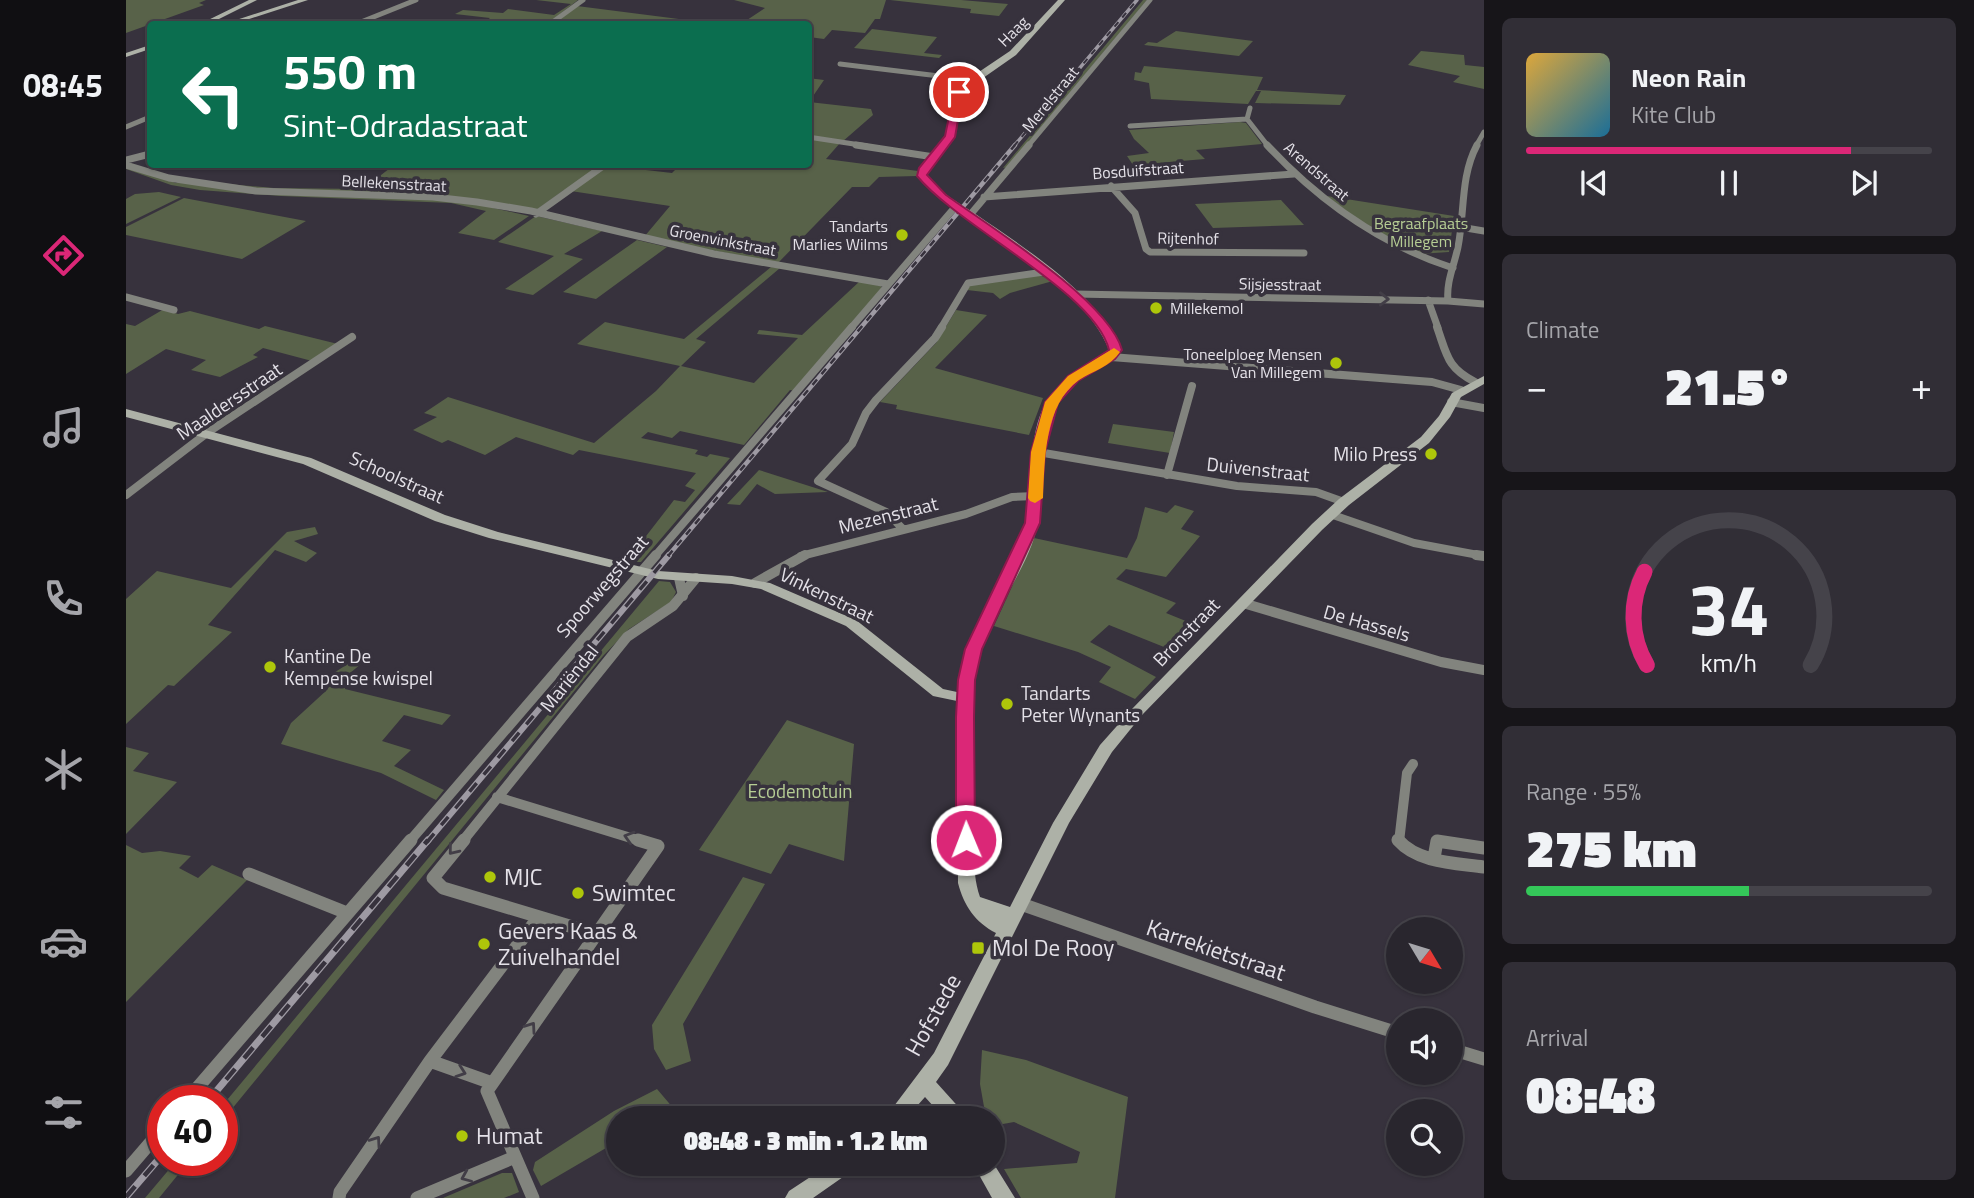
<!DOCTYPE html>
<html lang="en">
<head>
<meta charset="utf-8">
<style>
	:root { --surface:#29262e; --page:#312e36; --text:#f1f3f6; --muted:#a5a5aa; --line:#45434a; --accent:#db2777 }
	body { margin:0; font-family:"Titillium Web",sans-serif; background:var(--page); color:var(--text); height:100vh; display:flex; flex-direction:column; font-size:26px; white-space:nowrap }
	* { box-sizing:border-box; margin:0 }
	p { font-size:23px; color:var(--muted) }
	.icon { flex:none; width:38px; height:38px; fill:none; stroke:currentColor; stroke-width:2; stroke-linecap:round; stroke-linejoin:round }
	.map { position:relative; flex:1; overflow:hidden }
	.sheet { display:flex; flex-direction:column; gap:18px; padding:18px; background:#171519; width:490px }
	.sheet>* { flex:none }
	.hud { position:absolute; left:21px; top:21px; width:665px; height:147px; border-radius:7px; box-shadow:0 2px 5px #0004,0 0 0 2px var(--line); background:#0b6e4f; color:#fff; overflow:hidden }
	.needle { width:46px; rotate:128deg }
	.controls { position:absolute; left:1260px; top:917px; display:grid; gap:14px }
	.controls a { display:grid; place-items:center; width:77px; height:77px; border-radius:50%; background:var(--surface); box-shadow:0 2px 5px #0004,0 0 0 2px var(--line); font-size:35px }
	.speed { position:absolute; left:21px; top:1085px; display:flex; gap:14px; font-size:35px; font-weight:700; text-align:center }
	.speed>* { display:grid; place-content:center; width:91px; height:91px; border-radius:50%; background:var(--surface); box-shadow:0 2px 5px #0004,0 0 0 2px var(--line); line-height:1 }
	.speed .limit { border:10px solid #d22; background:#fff; color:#111 }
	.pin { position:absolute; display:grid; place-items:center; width:60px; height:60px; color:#fff; margin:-30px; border:4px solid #fff; border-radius:50%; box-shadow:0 2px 7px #0007 }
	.me { position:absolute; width:77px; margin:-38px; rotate:359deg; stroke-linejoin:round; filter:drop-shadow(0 0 5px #0008) }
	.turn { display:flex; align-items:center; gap:24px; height:147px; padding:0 21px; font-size:32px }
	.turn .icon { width:91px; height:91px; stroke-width:2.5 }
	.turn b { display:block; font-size:49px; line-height:60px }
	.big { font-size:52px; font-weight:800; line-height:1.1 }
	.sheet .widget { flex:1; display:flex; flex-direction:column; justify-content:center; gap:10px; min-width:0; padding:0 24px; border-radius:10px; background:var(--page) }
	.sheet .dial { align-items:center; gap:0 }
	.dial svg { height:182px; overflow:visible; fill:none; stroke:var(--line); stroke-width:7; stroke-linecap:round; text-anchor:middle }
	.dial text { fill:var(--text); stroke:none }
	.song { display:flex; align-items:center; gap:21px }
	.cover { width:84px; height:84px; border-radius:10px; background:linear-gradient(135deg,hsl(40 70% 55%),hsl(200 70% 35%)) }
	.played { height:7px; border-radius:4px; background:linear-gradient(90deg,var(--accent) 80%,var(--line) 80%) }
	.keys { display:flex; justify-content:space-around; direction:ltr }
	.heat { display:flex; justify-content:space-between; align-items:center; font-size:38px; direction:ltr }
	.charge { height:10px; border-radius:5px; background:linear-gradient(90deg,#34c759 55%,var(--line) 0) }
	.trip { position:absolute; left:480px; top:1106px; width:399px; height:70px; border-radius:35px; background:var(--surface); box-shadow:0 2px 5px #0004,0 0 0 2px var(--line); font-weight:800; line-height:70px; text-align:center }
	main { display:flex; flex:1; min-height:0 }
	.tab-bar { display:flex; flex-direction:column; width:126px; justify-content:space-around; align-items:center; background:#100f12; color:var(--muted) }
	.tab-bar .icon { width:49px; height:49px }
	.tab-bar .on { color:var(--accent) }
	.tab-bar b { font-size:32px; color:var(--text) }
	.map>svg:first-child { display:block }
	.green { fill:#586249 }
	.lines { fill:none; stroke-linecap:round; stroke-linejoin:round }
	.street-far4 { stroke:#82847e; stroke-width:5 }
	.street-far3 { stroke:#82847e; stroke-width:7 }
	.street-far2 { stroke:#82847e; stroke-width:8 }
	.street-far1 { stroke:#82847e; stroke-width:10 }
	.street { stroke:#82847e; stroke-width:13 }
	.secondary { fill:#adb1a7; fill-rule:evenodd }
	.rail-far3-casing { stroke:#9e9aa3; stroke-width:3.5 }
	.rail-far2-casing { stroke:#9e9aa3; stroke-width:4.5 }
	.rail-far1-casing { stroke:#9e9aa3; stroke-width:6 }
	.rail-casing { stroke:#9e9aa3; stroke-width:7 }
	.rail-far3 { stroke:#37323d; stroke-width:2; stroke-dasharray:6; stroke-linecap:butt }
	.rail-far2 { stroke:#37323d; stroke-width:2.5; stroke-dasharray:7; stroke-linecap:butt }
	.rail-far1 { stroke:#37323d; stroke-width:3.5; stroke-dasharray:11; stroke-linecap:butt }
	.rail { stroke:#37323d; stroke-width:4.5; stroke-dasharray:14; stroke-linecap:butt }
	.oneway { stroke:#423e47 }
	.route { fill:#db2777; stroke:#8e194d; stroke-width:2 }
	.slow { fill:#f59e0b }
	.poi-dot { fill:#aec60a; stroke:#37323d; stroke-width:2.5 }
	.labels { text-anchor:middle; stroke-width:7; stroke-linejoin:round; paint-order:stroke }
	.far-street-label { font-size:16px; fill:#e4e1e8; stroke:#37323d }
	.far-park-label { font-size:16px; fill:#b6cd94; stroke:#37323d }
	.far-poi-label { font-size:16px; fill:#e4e1e8; stroke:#37323d; text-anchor:end }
	.street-label { font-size:19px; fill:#e4e1e8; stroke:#37323d }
	.poi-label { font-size:19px; fill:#e4e1e8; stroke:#37323d; text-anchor:start }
	.park-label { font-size:19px; fill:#b6cd94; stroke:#37323d }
	.near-poi-label { font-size:23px; fill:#e4e1e8; stroke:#37323d; text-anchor:start }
	.near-street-label { font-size:23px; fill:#e4e1e8; stroke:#37323d }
</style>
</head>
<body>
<main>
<nav class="tab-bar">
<b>08:45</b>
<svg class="icon on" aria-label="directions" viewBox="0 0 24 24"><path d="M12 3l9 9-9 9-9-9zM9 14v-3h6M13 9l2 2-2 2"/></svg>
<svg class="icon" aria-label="music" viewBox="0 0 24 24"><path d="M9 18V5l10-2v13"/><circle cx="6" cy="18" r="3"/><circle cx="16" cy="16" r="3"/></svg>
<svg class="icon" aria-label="phone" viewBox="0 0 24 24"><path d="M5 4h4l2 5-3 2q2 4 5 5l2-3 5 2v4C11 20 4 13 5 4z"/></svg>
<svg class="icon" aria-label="climate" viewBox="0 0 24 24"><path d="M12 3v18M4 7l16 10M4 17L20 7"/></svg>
<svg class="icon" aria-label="car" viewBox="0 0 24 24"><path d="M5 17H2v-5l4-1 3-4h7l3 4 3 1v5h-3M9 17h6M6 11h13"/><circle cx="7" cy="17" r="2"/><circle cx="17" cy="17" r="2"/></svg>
<svg class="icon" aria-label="filters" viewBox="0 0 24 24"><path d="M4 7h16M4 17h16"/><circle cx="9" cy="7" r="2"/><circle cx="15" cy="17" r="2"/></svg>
</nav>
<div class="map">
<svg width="1358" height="1198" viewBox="0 0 1358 1198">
	<rect width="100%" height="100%" fill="#37323d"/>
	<path class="green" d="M0,0H80L73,3L78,5L0,33Z
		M410,0H452L421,24H369L331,19L360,21L364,18L329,14L337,10L377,13L382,9L428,15L445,4Z
		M608,0H760L754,19H749L739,33L706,30L698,39L683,37L682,24H615L639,8Z
		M764,0H835L882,4L873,16L844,13L845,9Z
		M1017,0H1021L882,167L877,168Z
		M451,6L592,24H426Z
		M746,29L811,37L798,53L816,55L813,58L728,48Z
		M1050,31L1127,41L1113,56L1018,45L1022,42L1031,43Z
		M1295,51L1338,55L1339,65L1358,67V89L1327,82L1334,76L1282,65Z
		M1018,66L1137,77L1131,90L1220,95L1214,105L1129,103L1135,91H1130L1122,104L1025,99L1023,83L1008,80L1009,72L1015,73Z
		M682,78L698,80L683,102L745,109L747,115L716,142L683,136Z
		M1114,122L1120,123L1136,144L1070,150L1079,159L1007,165L1001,156L1023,153L1008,139L1003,130Z
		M683,137L714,143L700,159L792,171L791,176L753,177L743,187H726L652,263L518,237L544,206L438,190L409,211L367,208L403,216L368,240L332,233L360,211L325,203L155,196L74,190L45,185L0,169V167L50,183L56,180L148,188L237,189L268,165L486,164L485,166L546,173L554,165L682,164Z
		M33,192L55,197L0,224V199L9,194Z
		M1201,196L1328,216L1323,252L1293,254L1250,235Z
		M58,198L180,221L116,259L0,235V227Z
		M1155,200L1178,225L1087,228L1069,204Z
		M410,216L476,231L438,254L457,259L407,295L379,289L428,256L372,242Z
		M511,240L541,247L470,299L437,292Z
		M645,267L654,268L570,339L580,342L555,366L628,383L672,338L631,334L633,330L676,335L734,281L755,286L756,289L669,391L664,390L618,445L554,431L546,438L522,432L515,438L572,450L569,454L581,457L584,454L604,458L515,562H500L548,500L559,502L569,490L559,486L570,473L453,450L447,455L390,437L359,455L322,440L316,443L287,430L311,417L298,413L322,397L468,443L530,391L554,366L451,344L479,322L558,339Z
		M914,275L927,281L884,293L874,299L867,293L841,290L845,284Z
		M38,309L52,314L64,311L133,329L139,326L212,344L186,361L137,348L127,355L132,357L94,377L65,370L80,360L40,349L0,374V324L9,326Z
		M830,310L861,315L809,368L917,398L903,435L770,409L771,405L754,402L810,343Z
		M987,424L1048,432L1044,453L982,443Z
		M633,470L702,492L649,494L631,484L614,505L601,504Z
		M1049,505L1068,511L1055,529L1074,536L1040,577L1000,569L990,579L1050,603L1040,613L1077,628L1053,653L983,625L964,642L1030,677L1009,699L973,682L985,667L952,652L868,626L908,538L1001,558L1011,538L1019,507L1041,513Z
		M189,527L192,534L168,541L191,553L180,562L149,550L82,625L106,632L48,686L42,685L0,724V599L31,571L105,588L161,532Z
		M533,581L544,582L550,592L545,602L503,629L477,656L96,1121V1106Z
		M228,660L235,664L218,678L219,689L325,715L316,725L278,715L256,741L285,750L268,766L318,790L310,800L255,773L155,744L165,723L202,689L203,676Z
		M661,720L728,744L718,861L663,844L645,874L573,850Z
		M0,747L23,753L7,771L51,782L0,834Z
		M0,845L16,853L34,851L65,856L53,868L72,878L86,865L121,880L0,1002Z
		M617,877L639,884L557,1024L565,1061L540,1070L528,1049L526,1025Z
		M856,1050L900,1060L1002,1097L989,1198H895L878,1169L951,1163L954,1152L888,1122L866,1126V1118H860L854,1084Z
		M531,1089L548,1109L532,1118H492V1141L415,1186L407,1170L409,1162L488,1111Z
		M51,1160H64L33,1198H19Z
		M376,1173H386L393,1192L378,1198H317Z"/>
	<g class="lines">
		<path class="street-far4" d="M230,24L290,0
			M424,24L457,0
			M714,64L846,80
			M1124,108L1121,119L1142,146
			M1004,126L1121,119
			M0,127L24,117
			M682,137L741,146
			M902,146L1024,0
			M1350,146L1358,132"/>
		<path class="street-far3" d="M730,145L808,157
			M1141,145C1193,201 1253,244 1327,268
			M0,160L24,154
			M0,165L43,178L130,191L307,197L351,202L405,211L588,254L762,284
			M985,186L1009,213L1020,249L1024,252L1178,253
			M858,197L1168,174
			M410,214L480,164
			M844,215L903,145
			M1334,227L1358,231
			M949,294L1322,301L1358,304
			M0,297L48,310
			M1302,300L1312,328
			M1322,301C1320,282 1328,266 1332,247C1339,212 1334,177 1351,145
			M725,328L830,206
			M815,328L842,283L918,272"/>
		<path class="street-far2" d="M1311,327C1321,355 1321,368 1349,382
			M985,357L1306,382L1335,390
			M1325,402L1358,408
			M912,452L1111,486L1190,492L1218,502
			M1041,475L1066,386
			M0,495L81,433L226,337
			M1204,514L1288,543L1358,556
			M777,529L760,512L692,481L726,444L740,413L750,400L809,338L816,327
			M529,556L726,327
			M675,556L840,514L886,497L910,496"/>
		<path class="street-far1" d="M1350,555L1358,556
			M553,578L557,596
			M629,583L679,555
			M1117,603L1315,662L1358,670
			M371,797L518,842
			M283,842L530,555
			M336,842L501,637L547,606L570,578
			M1273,842L1281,773L1287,764
			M1311,842H1315"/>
		<path class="street" d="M338,840L307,878L317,888L470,934
			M1272,840C1292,863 1330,863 1358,867
			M1308,858L1311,841L1358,848
			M123,874L221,913
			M895,904L1189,1007L1272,1033
			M1325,1049L1358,1059
			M304,1061L366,1083
			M60,1101L285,840
			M0,1171L37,1128
			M213,1198L214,1192L304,1061L412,918
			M291,1198L389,1157
			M407,1198L361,1091L532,846L512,840"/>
		<path class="secondary" d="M123,0H131L83,24H74Z
			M172,0H182L108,24H98Z
			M932,0H939L890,55L837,92L828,137L801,171V176C814,193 833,203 851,215C900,249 972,294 995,350C977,373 943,378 930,404C912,442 922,485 912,524C902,568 872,603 856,645C836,700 846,761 848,818C849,845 845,871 854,897L884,907L927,823L974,745L1006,709L1186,524L1213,499L1295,437L1313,416L1326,393L1358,376V384L1335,397L1324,417L1303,443L1223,505L1196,530L1016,715L986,752L943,823L822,1065L810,1082L837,1112L840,1118H818L799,1097L791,1106L803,1112L806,1118H759L808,1053L870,933C849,922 838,906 832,883L831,701L807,696L720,626L635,589L606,584L532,579L363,538L309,521L177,464L0,417V409L185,458L319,515L372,532L532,571L606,576L644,583L730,620L817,689L831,692C834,670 839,650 848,630C865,595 889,563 899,524C909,485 900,441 919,404C933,376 964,372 983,350C962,296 892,253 846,220C826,206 806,196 792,176L794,169L820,137L830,90L835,84L884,51Z
			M24,45V49L0,57V53Z
			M866,1161L889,1198H866L847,1164H866Z
			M704,1164H730L727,1170L687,1198H659L663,1191Z"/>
		<g class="rail-far3-casing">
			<path id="rail-far3" d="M888,146L1011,0"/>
		</g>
		<g class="rail-far2-casing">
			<path id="rail-far2" d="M542,556L889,145"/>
		</g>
		<g class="rail-far1-casing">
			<path id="rail-far1" d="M301,842L543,555"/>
		</g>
		<g class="rail-casing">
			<path id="rail" d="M82,1101L302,840
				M0,1197L37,1154"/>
		</g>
		<use href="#rail-far3" class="rail-far3"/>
		<use href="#rail-far2" class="rail-far2"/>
		<use href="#rail-far1" class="rail-far1"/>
		<use href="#rail" class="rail"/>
	</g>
	<defs><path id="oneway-chevron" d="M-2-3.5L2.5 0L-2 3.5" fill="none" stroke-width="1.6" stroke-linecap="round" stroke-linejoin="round" transform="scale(1.75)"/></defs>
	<g class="oneway">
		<use href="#oneway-chevron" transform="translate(1258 299) rotate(1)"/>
		<use href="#oneway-chevron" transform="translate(503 837) rotate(-163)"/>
		<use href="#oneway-chevron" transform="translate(327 850) rotate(129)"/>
		<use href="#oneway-chevron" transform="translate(405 1027) rotate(-55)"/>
		<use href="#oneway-chevron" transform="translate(335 1072) rotate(19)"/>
		<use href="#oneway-chevron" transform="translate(250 1141) rotate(-55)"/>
		<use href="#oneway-chevron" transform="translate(340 1177) rotate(157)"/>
	</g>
	<path class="route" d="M833,90L837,92L829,137L801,175L820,195C863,226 983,301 996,350L989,359L952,381L932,403L919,452L914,523L856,649L849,680L848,717L849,840L847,844H833L830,840V717L832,680L839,649L899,523L905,452L919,402L942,376L983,350C969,292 833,227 791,176L793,168L819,136L828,92Z"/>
	<path class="slow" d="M988,348L994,352C985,366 967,371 953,380C918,405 919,459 917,498L909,503L904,501L902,498L905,452L919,402L942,376Z"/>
	<g class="poi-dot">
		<circle cx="776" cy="235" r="7"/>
		<circle cx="1030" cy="308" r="7"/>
		<circle cx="1210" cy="363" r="7"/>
		<circle cx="1305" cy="454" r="7"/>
		<circle cx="144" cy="667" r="7"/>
		<circle cx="881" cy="704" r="7"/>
		<circle cx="364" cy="877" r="7"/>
		<circle cx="452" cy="893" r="7"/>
		<circle cx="358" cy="944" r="7"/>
		<rect x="845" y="941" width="14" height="14" rx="3.5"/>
		<circle cx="336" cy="1136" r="7"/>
	</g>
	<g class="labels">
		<g class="far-street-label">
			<text transform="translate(887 31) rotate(-45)" y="6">Haag</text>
			<text transform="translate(924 99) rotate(-51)" y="6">Merelstraat</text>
			<text transform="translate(1012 170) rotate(-4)" y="6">Bosduifstraat</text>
			<text transform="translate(1191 171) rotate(41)" y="6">Arendstraat</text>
			<text transform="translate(268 183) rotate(3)" y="6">Bellekensstraat</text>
			<text transform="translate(1062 238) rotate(1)" y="6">Rijtenhof</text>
			<text transform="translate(597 240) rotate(11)" y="6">Groenvinkstraat</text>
			<text transform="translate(1154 284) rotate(1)" y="6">Sijsjesstraat</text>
		</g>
		<g class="far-park-label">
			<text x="1295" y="229">Begraafplaats<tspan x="1295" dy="18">Millegem</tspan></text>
		</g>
		<g class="far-poi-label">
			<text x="762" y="232">Tandarts<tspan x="762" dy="18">Marlies Wilms</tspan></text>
			<text x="1044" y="314" text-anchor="start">Millekemol</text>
			<text x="1196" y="360">Toneelploeg Mensen<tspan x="1196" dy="18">Van Millegem</tspan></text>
		</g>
		<g class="street-label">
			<text transform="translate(103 401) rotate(-34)" y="7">Maaldersstraat</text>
			<text transform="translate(1132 469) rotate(6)" y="7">Duivenstraat</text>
			<text transform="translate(271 477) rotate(24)" y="7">Schoolstraat</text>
			<text transform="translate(762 515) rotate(-14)" y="7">Mezenstraat</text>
			<text transform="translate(476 586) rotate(-49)" y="7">Spoorwegstraat</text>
			<text transform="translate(701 595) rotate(26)" y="7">Vinkenstraat</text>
			<text transform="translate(1241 623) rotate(16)" y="7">De Hassels</text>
			<text transform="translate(1060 632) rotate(-46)" y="7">Bronstraat</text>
			<text transform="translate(443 678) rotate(-51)" y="7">Mariëndal</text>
		</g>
		<g class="poi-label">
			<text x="1291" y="461" text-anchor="end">Milo Press</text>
			<text x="158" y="663">Kantine De<tspan x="158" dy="22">Kempense kwispel</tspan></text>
			<text x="895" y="700">Tandarts<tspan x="895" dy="22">Peter Wynants</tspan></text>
		</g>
		<g class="park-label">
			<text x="674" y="798">Ecodemotuin</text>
		</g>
		<g class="near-poi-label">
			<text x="378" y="885">MJC</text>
			<text x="466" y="901">Swimtec</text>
			<text x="372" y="939">Gevers Kaas &amp;<tspan x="372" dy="26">Zuivelhandel</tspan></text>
			<text x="866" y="956">Mol De Rooy</text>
			<text x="350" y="1144">Humat</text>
		</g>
		<g class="near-street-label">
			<text transform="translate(1090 950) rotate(19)" y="8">Karrekietstraat</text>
			<text transform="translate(807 1015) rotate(-61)" y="8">Hofstede</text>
		</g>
	</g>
</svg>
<div class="controls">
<a><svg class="needle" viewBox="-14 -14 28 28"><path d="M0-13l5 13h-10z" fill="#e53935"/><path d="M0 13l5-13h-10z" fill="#a5a5aa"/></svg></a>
<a><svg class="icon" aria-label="sound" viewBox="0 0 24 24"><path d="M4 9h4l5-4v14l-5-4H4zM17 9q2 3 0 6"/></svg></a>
<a><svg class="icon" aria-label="search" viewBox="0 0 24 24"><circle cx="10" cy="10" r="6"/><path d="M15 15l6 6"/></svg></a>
</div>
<div class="speed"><div class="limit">40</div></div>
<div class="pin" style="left:833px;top:92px;background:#d93025"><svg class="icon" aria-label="arrive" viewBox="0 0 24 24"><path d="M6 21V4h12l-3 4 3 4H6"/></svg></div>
<svg class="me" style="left:840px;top:840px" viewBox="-20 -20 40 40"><circle r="17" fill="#db2777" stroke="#fff" stroke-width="3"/><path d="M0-11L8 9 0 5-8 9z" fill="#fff"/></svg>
<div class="trip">08:48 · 3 min · 1.2 km</div>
<div class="hud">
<div class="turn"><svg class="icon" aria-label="left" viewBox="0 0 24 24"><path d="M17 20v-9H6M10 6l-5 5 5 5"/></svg><div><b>550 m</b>Sint-Odradastraat</div></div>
</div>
</div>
<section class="sheet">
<div class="widget">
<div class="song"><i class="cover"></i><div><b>Neon Rain</b><p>Kite Club</p></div></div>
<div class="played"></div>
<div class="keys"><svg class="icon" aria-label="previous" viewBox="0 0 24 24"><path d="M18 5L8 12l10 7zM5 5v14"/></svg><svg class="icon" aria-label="pause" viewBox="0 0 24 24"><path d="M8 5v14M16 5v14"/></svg><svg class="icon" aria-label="next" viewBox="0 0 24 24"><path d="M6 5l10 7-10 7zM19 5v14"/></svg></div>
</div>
<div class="widget"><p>Climate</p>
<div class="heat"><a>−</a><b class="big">21.5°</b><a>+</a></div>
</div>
<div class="widget dial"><svg viewBox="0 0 100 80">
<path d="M14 69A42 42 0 1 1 86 69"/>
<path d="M14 69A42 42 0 0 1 13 28" stroke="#db2777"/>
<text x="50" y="56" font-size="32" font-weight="700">34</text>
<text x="50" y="72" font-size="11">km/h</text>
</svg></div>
<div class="widget"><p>Range · 55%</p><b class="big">275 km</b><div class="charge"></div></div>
<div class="widget"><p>Arrival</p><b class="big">08:48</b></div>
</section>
</main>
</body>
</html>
